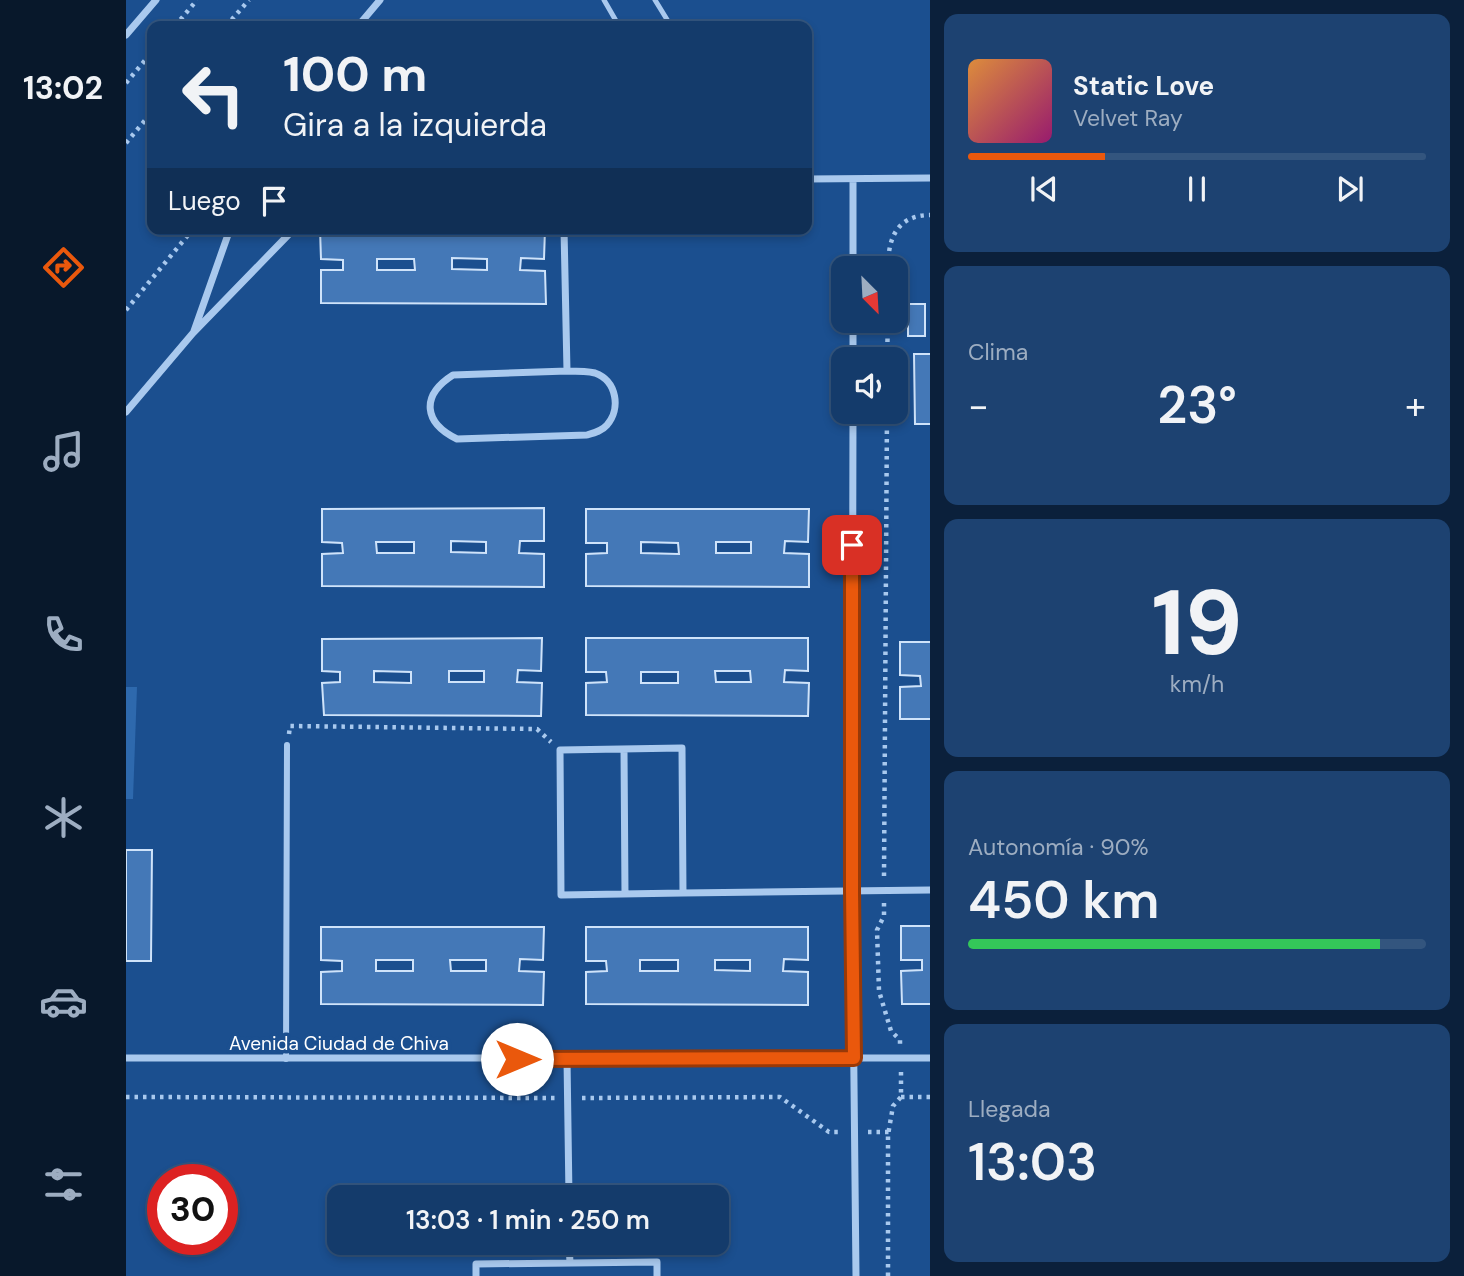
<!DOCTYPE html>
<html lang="es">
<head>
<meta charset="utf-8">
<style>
	:root { --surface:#143b6b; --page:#1d4271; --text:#f1f3f6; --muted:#9dadc1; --line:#33557e; --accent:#ea580c }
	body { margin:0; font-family:"DM Sans",sans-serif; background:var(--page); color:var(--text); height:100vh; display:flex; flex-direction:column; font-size:26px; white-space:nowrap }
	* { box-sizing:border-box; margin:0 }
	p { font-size:23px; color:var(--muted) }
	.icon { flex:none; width:38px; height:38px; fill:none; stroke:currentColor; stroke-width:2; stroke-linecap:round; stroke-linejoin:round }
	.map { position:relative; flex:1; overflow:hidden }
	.panel { display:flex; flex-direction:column; gap:14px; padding:14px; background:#0b203b; width:534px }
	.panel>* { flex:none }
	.guide { position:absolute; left:21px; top:21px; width:665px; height:214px; border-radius:14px; box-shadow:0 4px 10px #0003,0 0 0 2px var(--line); background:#143b6b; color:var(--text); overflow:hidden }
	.needle { width:46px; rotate:156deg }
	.buttons { position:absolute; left:705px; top:256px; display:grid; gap:14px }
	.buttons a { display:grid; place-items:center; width:77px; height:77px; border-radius:14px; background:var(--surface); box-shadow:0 4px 10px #0003,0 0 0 2px var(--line); font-size:35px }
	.speed { position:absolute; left:21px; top:1164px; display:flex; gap:14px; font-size:35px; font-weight:700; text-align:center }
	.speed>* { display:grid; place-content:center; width:91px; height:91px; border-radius:50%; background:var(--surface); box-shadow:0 4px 10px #0003,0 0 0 2px var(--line); line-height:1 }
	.speed .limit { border:10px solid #d22; background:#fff; color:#111 }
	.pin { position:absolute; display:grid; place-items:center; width:60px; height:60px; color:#fff; margin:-30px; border-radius:14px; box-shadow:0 4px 10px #0006 }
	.me { position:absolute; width:77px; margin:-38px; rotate:90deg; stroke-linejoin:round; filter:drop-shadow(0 0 5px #0008) }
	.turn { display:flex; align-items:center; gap:24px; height:147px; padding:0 21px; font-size:32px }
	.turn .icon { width:91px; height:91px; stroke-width:2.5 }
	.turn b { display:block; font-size:49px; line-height:60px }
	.then { display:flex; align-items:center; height:66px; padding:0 21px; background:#0003; gap:14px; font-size:26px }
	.big { font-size:52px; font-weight:600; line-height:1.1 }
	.panel .card { flex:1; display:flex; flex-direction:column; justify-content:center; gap:10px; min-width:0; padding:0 24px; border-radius:14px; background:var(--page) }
	.panel .dial { align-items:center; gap:0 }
	.dial b { font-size:91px; line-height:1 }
	.song { display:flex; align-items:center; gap:21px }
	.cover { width:84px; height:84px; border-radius:10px; background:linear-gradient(135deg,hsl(30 70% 55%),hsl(320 70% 35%)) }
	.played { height:7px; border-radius:4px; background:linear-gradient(90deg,var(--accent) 30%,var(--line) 30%) }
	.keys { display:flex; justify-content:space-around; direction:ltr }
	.heat { display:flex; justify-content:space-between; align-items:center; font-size:38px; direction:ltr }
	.charge { height:10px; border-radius:5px; background:linear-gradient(90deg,#34c759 90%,var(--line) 0) }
	.trip { position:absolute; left:201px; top:1185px; width:402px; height:70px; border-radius:14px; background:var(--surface); box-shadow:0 4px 10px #0003,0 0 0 2px var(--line); font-weight:600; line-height:70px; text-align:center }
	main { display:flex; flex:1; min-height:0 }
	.tabs { display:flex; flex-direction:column; width:126px; justify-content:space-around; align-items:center; background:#08182b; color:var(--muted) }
	.tabs .icon { width:49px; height:49px }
	.tabs .on { color:var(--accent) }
	.tabs b { font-size:32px; color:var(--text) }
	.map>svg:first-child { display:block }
	.green { fill:#2e69ad }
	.building { fill:#4478b7; stroke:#cfe3fa; stroke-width:2; fill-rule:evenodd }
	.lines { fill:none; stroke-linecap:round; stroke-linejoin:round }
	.path { stroke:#a9c9ee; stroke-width:4.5; stroke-dasharray:3.5 5; stroke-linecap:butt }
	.service { stroke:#a9c9ee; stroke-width:5 }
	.pedestrian { stroke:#a9c9ee; stroke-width:6 }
	.minor { stroke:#a9c9ee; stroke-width:7 }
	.route-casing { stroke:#983908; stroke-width:18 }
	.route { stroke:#ea580c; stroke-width:12 }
	.labels { text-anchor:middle; stroke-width:7; stroke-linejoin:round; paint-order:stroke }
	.street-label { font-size:19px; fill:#fff; stroke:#1b4f8f }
</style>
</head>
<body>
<main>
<nav class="tabs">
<b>13:02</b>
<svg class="icon on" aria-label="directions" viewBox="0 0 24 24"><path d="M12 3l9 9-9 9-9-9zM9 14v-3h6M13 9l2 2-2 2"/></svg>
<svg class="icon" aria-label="music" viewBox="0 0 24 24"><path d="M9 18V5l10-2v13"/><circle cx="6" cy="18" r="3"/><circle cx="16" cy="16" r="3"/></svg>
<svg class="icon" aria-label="phone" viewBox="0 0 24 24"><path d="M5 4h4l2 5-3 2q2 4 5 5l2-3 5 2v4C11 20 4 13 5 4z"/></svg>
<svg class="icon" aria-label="climate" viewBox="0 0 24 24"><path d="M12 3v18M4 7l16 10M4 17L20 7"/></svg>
<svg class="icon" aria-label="car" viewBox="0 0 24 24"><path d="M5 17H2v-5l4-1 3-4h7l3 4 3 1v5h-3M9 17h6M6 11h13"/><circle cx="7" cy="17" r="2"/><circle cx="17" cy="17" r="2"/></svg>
<svg class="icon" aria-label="filters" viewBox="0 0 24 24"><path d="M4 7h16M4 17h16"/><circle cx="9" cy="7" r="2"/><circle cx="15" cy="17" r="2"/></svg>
</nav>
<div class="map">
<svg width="805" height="1276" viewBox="0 0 805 1276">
	<rect width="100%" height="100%" fill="#1b4f8f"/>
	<path class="green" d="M0,687H11L7,799H0Z"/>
	<path class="building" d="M194,229H419L418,259L395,258L394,270L419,271L420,304L195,303V270H217V260L195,259ZM326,258L361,259V270L326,269ZM251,259H288L289,270H251Z
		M782,304H799V336H782Z
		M788,354H805V424H789Z
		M418,508V541H394L393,553L418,554V587L196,586V554L217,553L216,543L196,542V509ZM325,541L360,542V553L325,552ZM250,542H288V553H251Z
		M460,509H683L682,542L659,541L658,553L683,554V587L460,586V554L481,553V543H460ZM515,542L552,543L553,554L515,553ZM590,542H625V553H590Z
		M416,638L415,671L392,670L391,682L416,683L415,716L198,715L196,683L214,682V672L196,671V639ZM248,671L285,672V683L248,682ZM323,671H358V682H323Z
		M460,638H682V671L659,670L658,682L683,683L682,716L460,715V683L481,682L480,672H460ZM589,671H624L625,682H590ZM515,672H552V683H515Z
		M774,642H805V719H774V687L795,686L794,676L774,675Z
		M0,850H26L25,961H0Z
		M775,926H805V1004H776L775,971L796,970V960H775Z
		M195,927H418L417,960L394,959L393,971L418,972L417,1005L195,1004V972L216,971V961L195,960ZM250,960H287V971H250ZM324,960H360V971H325Z
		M460,927H682V960L658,959L657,971L682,972V1005L460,1004V972L481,971L480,961H460ZM514,960H552V971H514ZM589,960H624V971L589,970Z"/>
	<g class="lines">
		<path class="path" d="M49,26L71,0
			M100,26L123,0
			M0,83L26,52
			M0,143L26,112
			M762,268C762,239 770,215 805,215
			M0,310L67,229
			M761,359L762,320
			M163,734L164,726L411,729L425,742
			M758,876L761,411
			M758,903V916L751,930L753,991L765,1031L774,1040V1044
			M0,1097L430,1098
			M775,1097H805
			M456,1098L654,1097L703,1132H716
			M742,1132H763
			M762,1276V1135L767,1106L775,1097V1070"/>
		<path class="service" d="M478,0L493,26
			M529,0L545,26"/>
		<path class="pedestrian" d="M160,1059L161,745"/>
		<path class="minor" d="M232,26L254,0
			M0,35L30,0
			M681,179L805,178
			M438,229L441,371
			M727,268V179
			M68,331L104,229
			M727,359V320
			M441,371C450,371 461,371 469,373C491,381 495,409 481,425C476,431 468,433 461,435L331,439C298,423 294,396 327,375Z
			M727,411L726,891L730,1276
			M0,412L67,333L168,229
			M556,748L557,893L435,895L434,750Z
			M498,749L499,894
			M557,893L805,890
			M0,1058H805
			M441,1059L443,1197
			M443,1242L444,1263
			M350,1276V1264L531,1262V1276"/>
	</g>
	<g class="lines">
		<g class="route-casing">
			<path id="route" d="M391,1059L728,1058L726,891V545"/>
		</g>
		<use href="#route" class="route"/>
	</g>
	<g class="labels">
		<g class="street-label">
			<text x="213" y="1050">Avenida Ciudad de Chiva</text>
		</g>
	</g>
</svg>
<div class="buttons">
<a><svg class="needle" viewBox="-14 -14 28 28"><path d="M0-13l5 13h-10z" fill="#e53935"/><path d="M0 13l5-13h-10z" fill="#9dadc1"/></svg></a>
<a><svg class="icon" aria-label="sound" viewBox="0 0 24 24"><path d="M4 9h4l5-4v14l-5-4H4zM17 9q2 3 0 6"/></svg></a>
</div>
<div class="speed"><div class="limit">30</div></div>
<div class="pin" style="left:726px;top:545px;background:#d93025"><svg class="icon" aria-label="arrive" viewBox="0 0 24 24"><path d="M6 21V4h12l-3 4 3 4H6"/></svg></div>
<svg class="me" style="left:391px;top:1059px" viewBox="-20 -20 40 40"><circle r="19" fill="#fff"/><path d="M0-13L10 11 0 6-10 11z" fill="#ea580c"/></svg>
<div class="trip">13:03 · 1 min · 250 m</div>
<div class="guide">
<div class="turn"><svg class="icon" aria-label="left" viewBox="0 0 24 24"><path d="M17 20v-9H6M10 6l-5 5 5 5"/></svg><div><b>100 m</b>Gira a la izquierda</div></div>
<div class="then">Luego<svg class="icon" aria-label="arrive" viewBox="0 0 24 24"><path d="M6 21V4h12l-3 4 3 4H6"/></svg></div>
</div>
</div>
<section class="panel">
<div class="card">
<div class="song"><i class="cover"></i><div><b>Static Love</b><p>Velvet Ray</p></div></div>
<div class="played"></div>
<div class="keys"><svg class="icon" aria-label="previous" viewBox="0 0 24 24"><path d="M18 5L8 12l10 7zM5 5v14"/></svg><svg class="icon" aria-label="pause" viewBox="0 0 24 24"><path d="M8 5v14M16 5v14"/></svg><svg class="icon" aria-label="next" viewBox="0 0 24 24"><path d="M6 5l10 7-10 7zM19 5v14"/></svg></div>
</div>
<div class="card"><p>Clima</p>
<div class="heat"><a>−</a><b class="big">23°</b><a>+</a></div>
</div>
<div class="card dial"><b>19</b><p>km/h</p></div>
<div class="card"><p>Autonomía · 90%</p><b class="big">450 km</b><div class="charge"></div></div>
<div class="card"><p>Llegada</p><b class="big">13:03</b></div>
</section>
</main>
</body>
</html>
